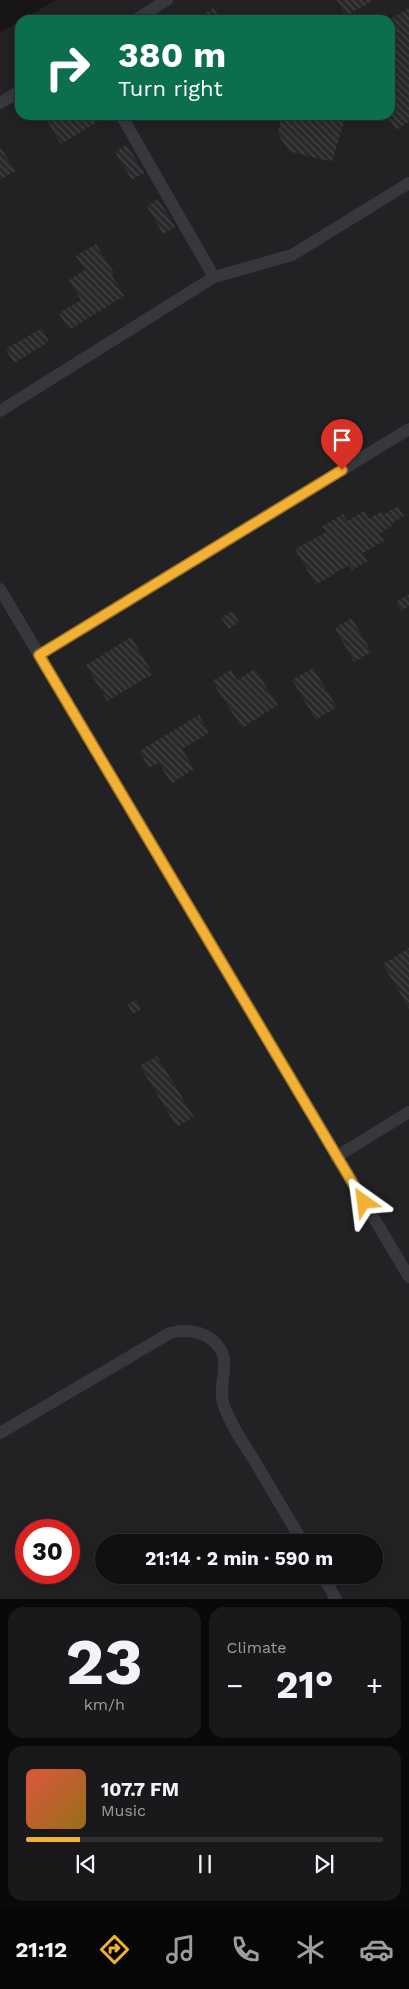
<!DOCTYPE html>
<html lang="en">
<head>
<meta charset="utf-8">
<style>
	:root { --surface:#101012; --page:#19191b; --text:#f1f3f6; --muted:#9c9d9f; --line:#303032; --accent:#f2b134 }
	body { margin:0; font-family:"Work Sans",sans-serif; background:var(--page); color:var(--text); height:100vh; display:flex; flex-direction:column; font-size:19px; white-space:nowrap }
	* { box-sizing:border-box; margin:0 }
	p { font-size:16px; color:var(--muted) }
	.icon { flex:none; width:28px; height:28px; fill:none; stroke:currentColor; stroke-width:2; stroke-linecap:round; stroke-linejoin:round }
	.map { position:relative; height:1599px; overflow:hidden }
	.drawer { display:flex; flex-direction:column; gap:8px; padding:8px; background:#09090a; flex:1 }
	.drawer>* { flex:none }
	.guide { position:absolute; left:15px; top:15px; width:380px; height:105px; border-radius:15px; box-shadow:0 2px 12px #0003,0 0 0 1px var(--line); background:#0b6e4f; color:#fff; overflow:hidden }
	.speed { position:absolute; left:15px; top:1519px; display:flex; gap:10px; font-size:25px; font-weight:700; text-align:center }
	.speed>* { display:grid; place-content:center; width:65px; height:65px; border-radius:50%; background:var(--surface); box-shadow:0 2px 12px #0003,0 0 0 1px var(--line); line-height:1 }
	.speed .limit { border:8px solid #d22; background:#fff; color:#111 }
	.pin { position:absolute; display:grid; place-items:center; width:42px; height:42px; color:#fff; margin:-51px -21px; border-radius:50% 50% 50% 0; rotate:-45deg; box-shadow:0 0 5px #0007 }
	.pin .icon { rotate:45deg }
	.me { position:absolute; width:55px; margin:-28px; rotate:329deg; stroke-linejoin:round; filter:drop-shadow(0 0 4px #0008) }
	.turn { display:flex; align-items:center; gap:18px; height:105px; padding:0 20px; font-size:22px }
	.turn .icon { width:65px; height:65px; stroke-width:2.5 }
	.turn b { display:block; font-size:35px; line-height:42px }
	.big { font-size:38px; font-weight:700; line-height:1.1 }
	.drawer .tile { flex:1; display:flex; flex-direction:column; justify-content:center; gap:8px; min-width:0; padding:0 18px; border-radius:15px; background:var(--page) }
	.drawer .dial { align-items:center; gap:0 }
	.dial b { font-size:65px; line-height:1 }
	.song { display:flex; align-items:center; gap:15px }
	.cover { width:60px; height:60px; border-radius:8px; background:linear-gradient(135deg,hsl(10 70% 55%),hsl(40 70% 35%)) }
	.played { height:5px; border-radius:2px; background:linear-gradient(90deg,var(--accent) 15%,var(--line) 15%) }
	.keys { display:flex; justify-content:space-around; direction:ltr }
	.heat { display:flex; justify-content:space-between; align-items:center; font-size:28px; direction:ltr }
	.drawer .tiles { flex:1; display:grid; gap:8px; grid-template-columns:1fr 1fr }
	.tile:last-child { grid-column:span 2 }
	.trip { position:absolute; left:95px; top:1534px; width:288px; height:50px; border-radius:25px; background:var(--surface); box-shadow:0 2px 12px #0003,0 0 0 1px var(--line); font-weight:700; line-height:50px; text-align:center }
	.menu { display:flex; height:80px; justify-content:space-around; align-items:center; background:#060607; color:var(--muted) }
	.menu .icon { width:35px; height:35px }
	.menu .on { color:var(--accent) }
	.menu b { font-size:22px; color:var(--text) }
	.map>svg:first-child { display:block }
	.built { fill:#222225; fill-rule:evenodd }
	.building { fill:url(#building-back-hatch) }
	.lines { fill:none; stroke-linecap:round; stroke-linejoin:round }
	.minor { stroke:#37383d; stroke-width:12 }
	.route-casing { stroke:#9d7322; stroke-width:12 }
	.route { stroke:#f2b134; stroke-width:9 }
</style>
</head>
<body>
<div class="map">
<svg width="409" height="1599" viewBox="0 0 409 1599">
	<defs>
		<pattern id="building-back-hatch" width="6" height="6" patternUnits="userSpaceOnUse" patternTransform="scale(1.25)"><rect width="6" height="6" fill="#29292c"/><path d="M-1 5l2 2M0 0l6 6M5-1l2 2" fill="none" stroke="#454548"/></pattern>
	</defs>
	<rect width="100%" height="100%" fill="#161618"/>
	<path class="built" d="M56,0H409V1599H0V33L20,21V115H390V20H22ZM26,1530H69V1572H26ZM104,1542H374V1575H104Z"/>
	<path class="building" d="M337,0H374L346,16Z
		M214,8L221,20H194Z
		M409,8V122L396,130L387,115H390V19Z
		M44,115H109L61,144Z
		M282,115H346L332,162L288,151L278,133Z
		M127,145L144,173L132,180L115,152Z
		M0,146L15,171L0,180Z
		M158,199L175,227L163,234L147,206Z
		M96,244L114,273L111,274L124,296L69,330L59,313L81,300L69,280L85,270L76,256Z
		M42,328L49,342L14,363L6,349Z
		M398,506L404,516L391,524L392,526L379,534L384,541L363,553L368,561L352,570L349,565L316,585L295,549L326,532L322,526L343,514L347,521L364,511L369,519L382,511L384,514Z
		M409,594V606L401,611L396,602Z
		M232,611L239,622L229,629L221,618Z
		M352,618L371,652L354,662L335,628Z
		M131,637L153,674L107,701L86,665Z
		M313,668L337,707L316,720L292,680Z
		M255,669L278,705L242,728L212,681L231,670L237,680Z
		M199,715L209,733L182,749L194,769L171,784L159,763L149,768L139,751Z
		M409,948V1009L383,964Z
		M136,999L141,1009L133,1014L127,1004Z
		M157,1056L194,1117L177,1127L140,1066Z"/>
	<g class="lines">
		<path class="minor" d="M135,20L167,0
			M0,103L20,91
			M121,115L214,277
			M0,411L214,277L292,255L409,183
			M0,589L409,1277
			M39,655L409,429
			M336,1157L409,1112
			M0,1433L170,1333C189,1328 210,1332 221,1350C230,1365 217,1388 224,1406C231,1425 243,1443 254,1460C270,1487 286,1515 303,1542
			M322,1575L336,1599"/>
	</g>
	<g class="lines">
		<g class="route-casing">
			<path id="route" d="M342,470L39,655L364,1202"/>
		</g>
		<use href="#route" class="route"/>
	</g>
</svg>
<div class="speed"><div class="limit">30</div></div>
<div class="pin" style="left:342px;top:470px;background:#d93025"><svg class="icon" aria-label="arrive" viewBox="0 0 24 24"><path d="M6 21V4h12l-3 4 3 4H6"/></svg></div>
<svg class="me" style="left:364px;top:1202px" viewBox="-20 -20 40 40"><path d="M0-17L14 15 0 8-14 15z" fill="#f2b134" stroke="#fff" stroke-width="4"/></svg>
<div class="trip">21:14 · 2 min · 590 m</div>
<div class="guide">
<div class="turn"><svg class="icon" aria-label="right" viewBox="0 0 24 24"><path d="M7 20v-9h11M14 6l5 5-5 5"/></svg><div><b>380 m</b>Turn right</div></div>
</div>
</div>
<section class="drawer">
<div class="tiles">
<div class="tile dial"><b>23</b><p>km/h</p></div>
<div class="tile"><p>Climate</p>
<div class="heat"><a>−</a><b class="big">21°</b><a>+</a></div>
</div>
<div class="tile">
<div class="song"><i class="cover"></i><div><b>107.7 FM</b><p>Music</p></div></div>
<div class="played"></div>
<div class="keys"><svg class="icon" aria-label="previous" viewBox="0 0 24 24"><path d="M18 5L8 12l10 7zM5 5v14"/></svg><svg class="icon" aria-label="pause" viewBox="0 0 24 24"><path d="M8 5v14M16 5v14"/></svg><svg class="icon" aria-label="next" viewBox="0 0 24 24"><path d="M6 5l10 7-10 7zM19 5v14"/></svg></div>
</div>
</div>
</section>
<nav class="menu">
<b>21:12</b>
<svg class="icon on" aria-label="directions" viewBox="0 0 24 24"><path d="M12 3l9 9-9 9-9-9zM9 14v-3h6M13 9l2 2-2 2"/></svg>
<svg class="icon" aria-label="music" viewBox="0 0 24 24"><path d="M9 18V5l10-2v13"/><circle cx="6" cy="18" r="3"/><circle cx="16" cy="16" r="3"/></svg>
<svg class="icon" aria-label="phone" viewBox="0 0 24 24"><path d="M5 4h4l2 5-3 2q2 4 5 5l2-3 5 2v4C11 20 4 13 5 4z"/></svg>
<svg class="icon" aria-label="climate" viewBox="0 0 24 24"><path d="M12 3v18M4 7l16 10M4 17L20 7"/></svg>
<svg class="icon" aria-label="car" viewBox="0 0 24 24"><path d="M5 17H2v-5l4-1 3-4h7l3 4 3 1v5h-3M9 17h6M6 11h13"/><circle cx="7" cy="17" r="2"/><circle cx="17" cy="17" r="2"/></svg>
</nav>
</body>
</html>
